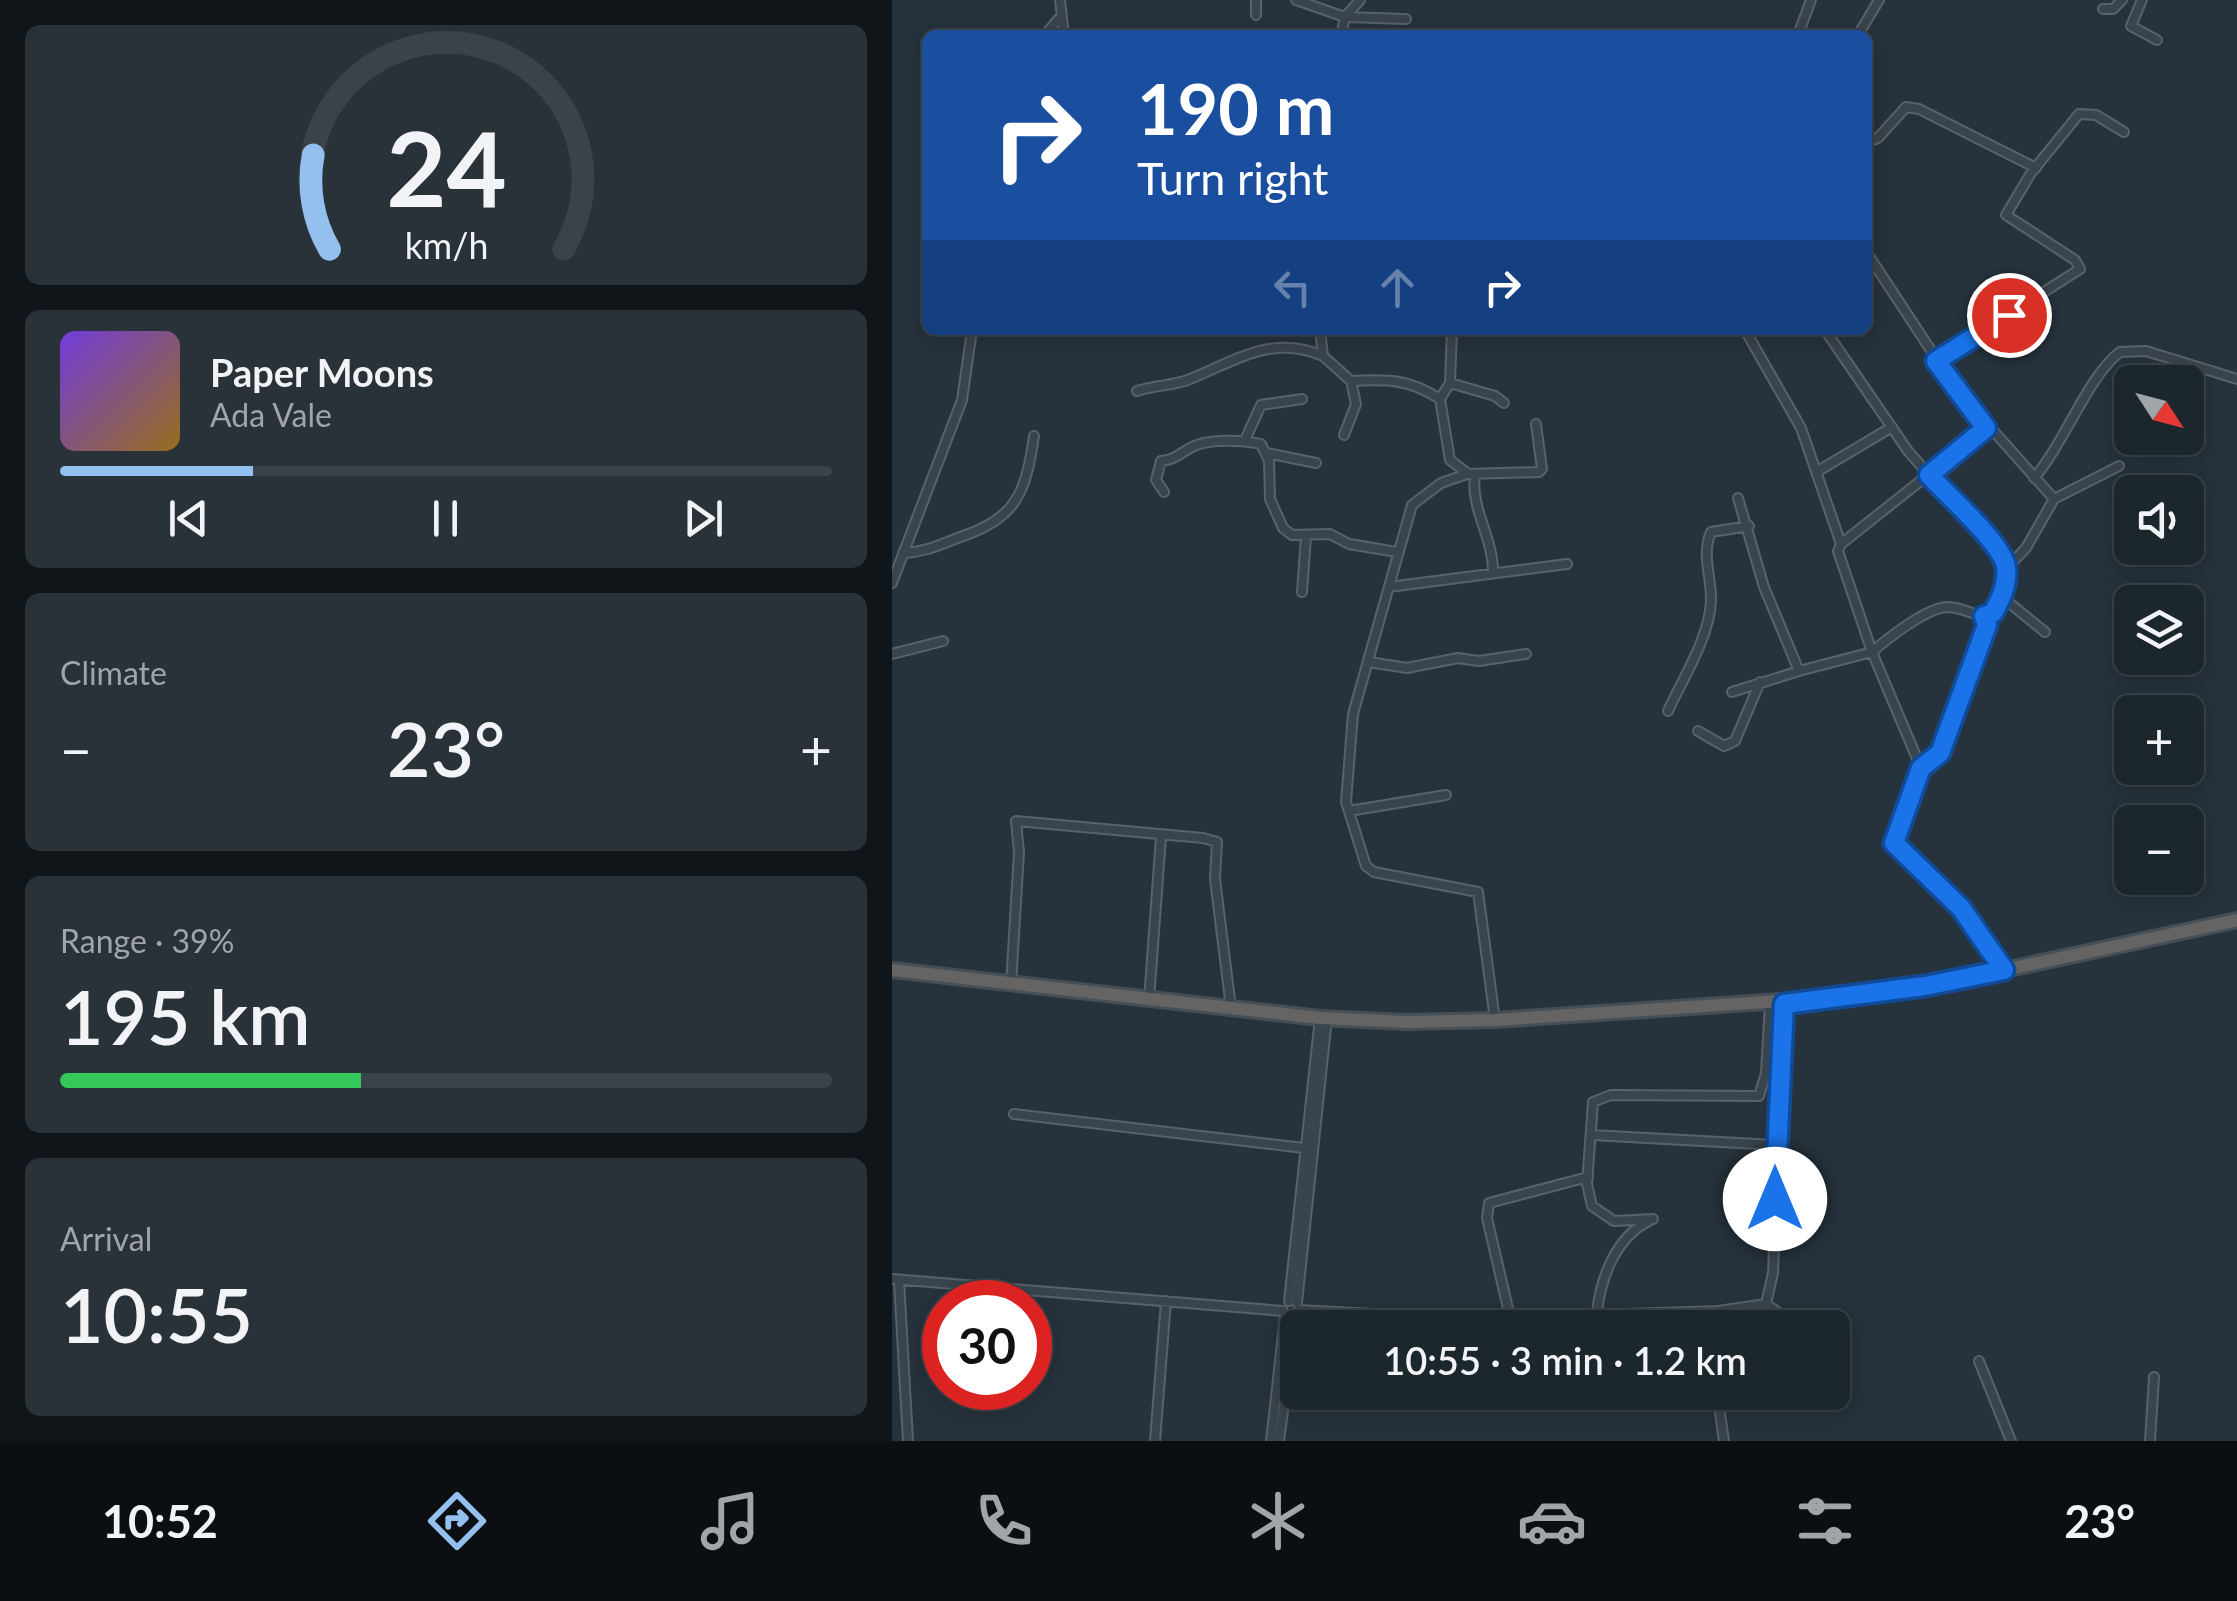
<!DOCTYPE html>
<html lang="en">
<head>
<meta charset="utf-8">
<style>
	:root { --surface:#1c262d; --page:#293239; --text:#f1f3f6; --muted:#a0a5aa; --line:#3a4349; --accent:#93c0ef }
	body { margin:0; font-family:Lato,sans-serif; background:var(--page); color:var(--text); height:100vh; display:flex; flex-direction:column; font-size:38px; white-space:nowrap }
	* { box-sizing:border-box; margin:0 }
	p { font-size:32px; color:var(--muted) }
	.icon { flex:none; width:55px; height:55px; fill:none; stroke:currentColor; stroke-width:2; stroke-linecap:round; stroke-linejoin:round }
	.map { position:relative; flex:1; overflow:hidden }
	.drawer { display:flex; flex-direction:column; gap:25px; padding:25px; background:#0f1519; width:892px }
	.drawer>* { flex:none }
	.hud { position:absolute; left:30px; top:30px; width:950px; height:305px; border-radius:15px; box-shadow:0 5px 25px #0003,0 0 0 2px var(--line); background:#1a4fa0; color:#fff; overflow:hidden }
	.needle { width:65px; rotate:126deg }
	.fabs { position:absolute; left:1222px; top:365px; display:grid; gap:20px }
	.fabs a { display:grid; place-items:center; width:90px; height:90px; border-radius:15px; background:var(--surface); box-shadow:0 5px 25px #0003,0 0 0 2px var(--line); font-size:50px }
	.speed { position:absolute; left:30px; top:1280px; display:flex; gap:20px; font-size:50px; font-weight:700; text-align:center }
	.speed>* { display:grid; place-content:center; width:130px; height:130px; border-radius:50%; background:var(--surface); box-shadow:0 5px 25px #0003,0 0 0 2px var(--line); line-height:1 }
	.speed .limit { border:15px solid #d22; background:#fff; color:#111 }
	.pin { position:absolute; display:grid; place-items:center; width:85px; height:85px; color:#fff; margin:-42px; border:5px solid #fff; border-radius:50%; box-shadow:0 2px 10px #0007 }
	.me { position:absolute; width:110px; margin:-55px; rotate:0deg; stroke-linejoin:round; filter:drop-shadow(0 0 8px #0008) }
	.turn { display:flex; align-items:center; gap:35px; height:210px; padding:0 50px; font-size:45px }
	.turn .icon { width:130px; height:130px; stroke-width:2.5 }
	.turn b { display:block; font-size:70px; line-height:85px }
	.lanes { display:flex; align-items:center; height:95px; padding:0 50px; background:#0003; justify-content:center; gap:50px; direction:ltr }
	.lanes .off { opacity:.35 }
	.big { font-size:75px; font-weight:600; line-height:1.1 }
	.drawer .card { flex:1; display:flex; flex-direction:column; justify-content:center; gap:15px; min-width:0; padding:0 35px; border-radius:15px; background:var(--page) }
	.drawer .dial { align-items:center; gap:0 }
	.dial svg { height:260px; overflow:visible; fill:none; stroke:var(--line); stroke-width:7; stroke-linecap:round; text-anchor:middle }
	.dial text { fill:var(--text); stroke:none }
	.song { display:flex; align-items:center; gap:30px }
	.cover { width:120px; height:120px; border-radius:15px; background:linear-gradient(135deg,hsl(260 70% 55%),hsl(40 70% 35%)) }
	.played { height:10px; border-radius:5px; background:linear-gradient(90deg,var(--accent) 25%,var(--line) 25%) }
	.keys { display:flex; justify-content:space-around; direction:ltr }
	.heat { display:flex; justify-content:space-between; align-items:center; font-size:55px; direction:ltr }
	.charge { height:15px; border-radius:8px; background:linear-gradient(90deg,#34c759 39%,var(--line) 0) }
	.trip { position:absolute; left:388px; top:1310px; width:570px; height:100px; border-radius:15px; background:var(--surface); box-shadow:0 5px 25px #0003,0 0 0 2px var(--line); font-weight:600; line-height:100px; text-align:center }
	.menu { display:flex; height:160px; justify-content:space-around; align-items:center; background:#0b0f12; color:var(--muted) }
	.menu .icon { width:70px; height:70px }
	.menu .active { color:var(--accent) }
	.menu b { font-size:45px; color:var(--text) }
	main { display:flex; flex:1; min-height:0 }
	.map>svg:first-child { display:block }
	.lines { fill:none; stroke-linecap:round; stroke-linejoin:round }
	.minor-casing { stroke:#58626b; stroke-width:12 }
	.trunk-casing { stroke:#454f58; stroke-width:18 }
	.minor { stroke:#3a444c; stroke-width:8 }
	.trunk { stroke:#656462; stroke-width:12 }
	.route-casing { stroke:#114b97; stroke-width:25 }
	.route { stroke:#1a73e8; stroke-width:18 }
</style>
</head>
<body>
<main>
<section class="drawer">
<div class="card dial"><svg viewBox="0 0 100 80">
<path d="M14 69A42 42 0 1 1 86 69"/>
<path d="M14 69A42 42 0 0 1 9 40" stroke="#93c0ef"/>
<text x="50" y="56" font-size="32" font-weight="700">24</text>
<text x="50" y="72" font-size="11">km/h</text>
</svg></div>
<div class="card">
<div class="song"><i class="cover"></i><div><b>Paper Moons</b><p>Ada Vale</p></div></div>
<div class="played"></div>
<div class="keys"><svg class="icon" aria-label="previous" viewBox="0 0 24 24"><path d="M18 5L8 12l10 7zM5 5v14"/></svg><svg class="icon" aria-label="pause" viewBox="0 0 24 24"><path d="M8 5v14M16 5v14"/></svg><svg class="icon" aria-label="next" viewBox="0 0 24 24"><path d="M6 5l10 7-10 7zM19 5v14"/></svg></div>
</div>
<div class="card"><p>Climate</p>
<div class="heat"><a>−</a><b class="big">23°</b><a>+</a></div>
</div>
<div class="card"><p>Range · 39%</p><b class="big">195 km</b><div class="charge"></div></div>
<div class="card"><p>Arrival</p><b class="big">10:55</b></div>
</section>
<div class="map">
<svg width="1345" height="1441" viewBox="0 0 1345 1441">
	<rect width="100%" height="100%" fill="#26323c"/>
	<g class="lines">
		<g class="minor-casing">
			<path id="minor" d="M168,0L172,35
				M364,0V15
				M404,0L453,17L514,19
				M1250,0L1239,26L1265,40
				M1211,9H1221L1230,0
				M153,35L170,15
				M449,35L453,17L468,0
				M906,35L919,0
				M966,35L987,0
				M975,142L986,138L1014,107L1027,109L1144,168
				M975,253L1065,390L1162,499
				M428,330L431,356L459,381C496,379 517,379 548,399
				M853,330L909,428L949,544L946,551L980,652C995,639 1035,607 1056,607C1083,608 1090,630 1110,597L1153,632
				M933,330L1016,451L1110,558V597
				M1044,361L1188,269L1183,260L1114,215L1139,173L1187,114L1204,115L1232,132
				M558,383L560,330
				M245,391C262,385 282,386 298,379C345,360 381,334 431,356
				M452,435L464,404L459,381
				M353,440L369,405L410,399
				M375,453L424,463
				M926,471L1000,427
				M575,473L558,460L548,399L558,383L603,396L612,403
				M583,476C578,508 602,539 601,573
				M1142,478C1172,444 1196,376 1228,352L1254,351L1345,379
				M272,492L264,480L269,461C282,460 287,454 298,448C315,438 350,440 369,444L377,461L378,499L391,528L400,535L438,534L457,544L505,552
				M846,498L872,587L907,671L980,652L1029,768
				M949,544L1094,429
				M11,553C35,552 49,544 71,536C125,518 134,491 142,436
				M1114,569L1134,548L1162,499L1227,466
				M0,583L70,400L80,330
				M497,587L675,564
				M410,592L414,537
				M1092,616L1095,625L1049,753L1029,768L1002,843L1069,908L1112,970
				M0,654L51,641
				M477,662L515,668L566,658L587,661L634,654
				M840,692L907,671
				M776,711C791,678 817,638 819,602C820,578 809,555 819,532L857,526
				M806,731L832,746L843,741L868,682
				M457,811L554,795
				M119,985L127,852L124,821L311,838L325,842L323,879L339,1008
				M257,1000L269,837
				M603,1020L586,892L482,872L474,866L454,802L461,714L520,505L549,483L575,474L647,472L650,469L644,424
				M122,1114L420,1149
				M700,1135L883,1145
				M761,1219L722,1221L700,1206L695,1184L701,1102L719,1095L867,1096L874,1073L878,1004
				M0,1279L391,1311
				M7,1280L16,1441
				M397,1301L428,1018
				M405,1303L435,1018
				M874,1304L909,1328
				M407,1310L577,1319L826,1311L874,1304L881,1273L892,1003
				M705,1312C709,1277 724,1237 757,1221
				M618,1317L595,1218L597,1203L696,1177
				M824,1328L826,1311
				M1087,1361L1119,1441
				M825,1392L832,1441
				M263,1441L274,1301
				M379,1441L393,1316
				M387,1441L404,1317
				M1258,1441L1262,1377"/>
		</g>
		<g class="trunk-casing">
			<path id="trunk" d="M0,970L428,1018L514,1022L603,1020L965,996L1033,987L1345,920"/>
		</g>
		<use href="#minor" class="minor"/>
		<use href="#trunk" class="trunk"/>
	</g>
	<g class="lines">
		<g class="route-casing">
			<path id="route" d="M883,1199L892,1004L1033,986L1112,970L1069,908L1002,843L1029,768L1048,753L1095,625L1092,616L1101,613C1109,599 1116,584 1114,567C1111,544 1054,494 1037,475L1094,428L1044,361L1117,315"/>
		</g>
		<use href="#route" class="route"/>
	</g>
</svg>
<div class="fabs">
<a><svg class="needle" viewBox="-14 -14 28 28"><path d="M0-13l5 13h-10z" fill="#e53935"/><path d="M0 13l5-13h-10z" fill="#a0a5aa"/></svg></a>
<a><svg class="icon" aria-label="sound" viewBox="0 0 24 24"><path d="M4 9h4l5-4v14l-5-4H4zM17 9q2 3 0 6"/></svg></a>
<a><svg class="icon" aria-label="layers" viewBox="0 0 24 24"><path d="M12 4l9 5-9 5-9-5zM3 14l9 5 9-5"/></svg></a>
<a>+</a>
<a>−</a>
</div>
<div class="speed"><div class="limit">30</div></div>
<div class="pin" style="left:1117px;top:315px;background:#d93025"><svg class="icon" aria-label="arrive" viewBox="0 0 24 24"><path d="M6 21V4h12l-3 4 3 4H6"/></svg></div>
<svg class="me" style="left:883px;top:1199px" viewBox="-20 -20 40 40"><circle r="19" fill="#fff"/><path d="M0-13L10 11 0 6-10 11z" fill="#1a73e8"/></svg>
<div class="trip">10:55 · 3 min · 1.2 km</div>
<div class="hud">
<div class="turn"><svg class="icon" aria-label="right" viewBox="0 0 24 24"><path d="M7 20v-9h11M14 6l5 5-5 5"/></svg><div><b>190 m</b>Turn right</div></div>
<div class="lanes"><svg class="icon off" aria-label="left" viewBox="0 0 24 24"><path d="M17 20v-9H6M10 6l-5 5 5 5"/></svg><svg class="icon off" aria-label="ahead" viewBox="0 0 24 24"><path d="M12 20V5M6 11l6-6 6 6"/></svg><svg class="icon" aria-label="right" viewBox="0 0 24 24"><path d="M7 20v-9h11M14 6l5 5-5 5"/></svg></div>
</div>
</div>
</main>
<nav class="menu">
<b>10:52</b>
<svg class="icon active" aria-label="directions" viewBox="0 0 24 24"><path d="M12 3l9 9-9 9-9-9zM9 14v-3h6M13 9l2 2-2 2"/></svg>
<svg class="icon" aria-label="music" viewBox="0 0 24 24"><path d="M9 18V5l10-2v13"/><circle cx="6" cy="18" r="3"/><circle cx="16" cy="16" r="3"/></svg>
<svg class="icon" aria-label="phone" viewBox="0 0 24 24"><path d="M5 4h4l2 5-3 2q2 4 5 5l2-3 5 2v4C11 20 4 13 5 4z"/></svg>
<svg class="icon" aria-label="climate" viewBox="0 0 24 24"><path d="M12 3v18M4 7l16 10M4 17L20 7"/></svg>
<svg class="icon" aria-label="car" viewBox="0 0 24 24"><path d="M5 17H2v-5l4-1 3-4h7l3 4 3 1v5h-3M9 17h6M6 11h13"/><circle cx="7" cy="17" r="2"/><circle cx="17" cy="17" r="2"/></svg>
<svg class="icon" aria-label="filters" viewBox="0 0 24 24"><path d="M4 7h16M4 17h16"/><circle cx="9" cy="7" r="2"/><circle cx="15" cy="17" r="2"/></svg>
<b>23°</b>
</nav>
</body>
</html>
